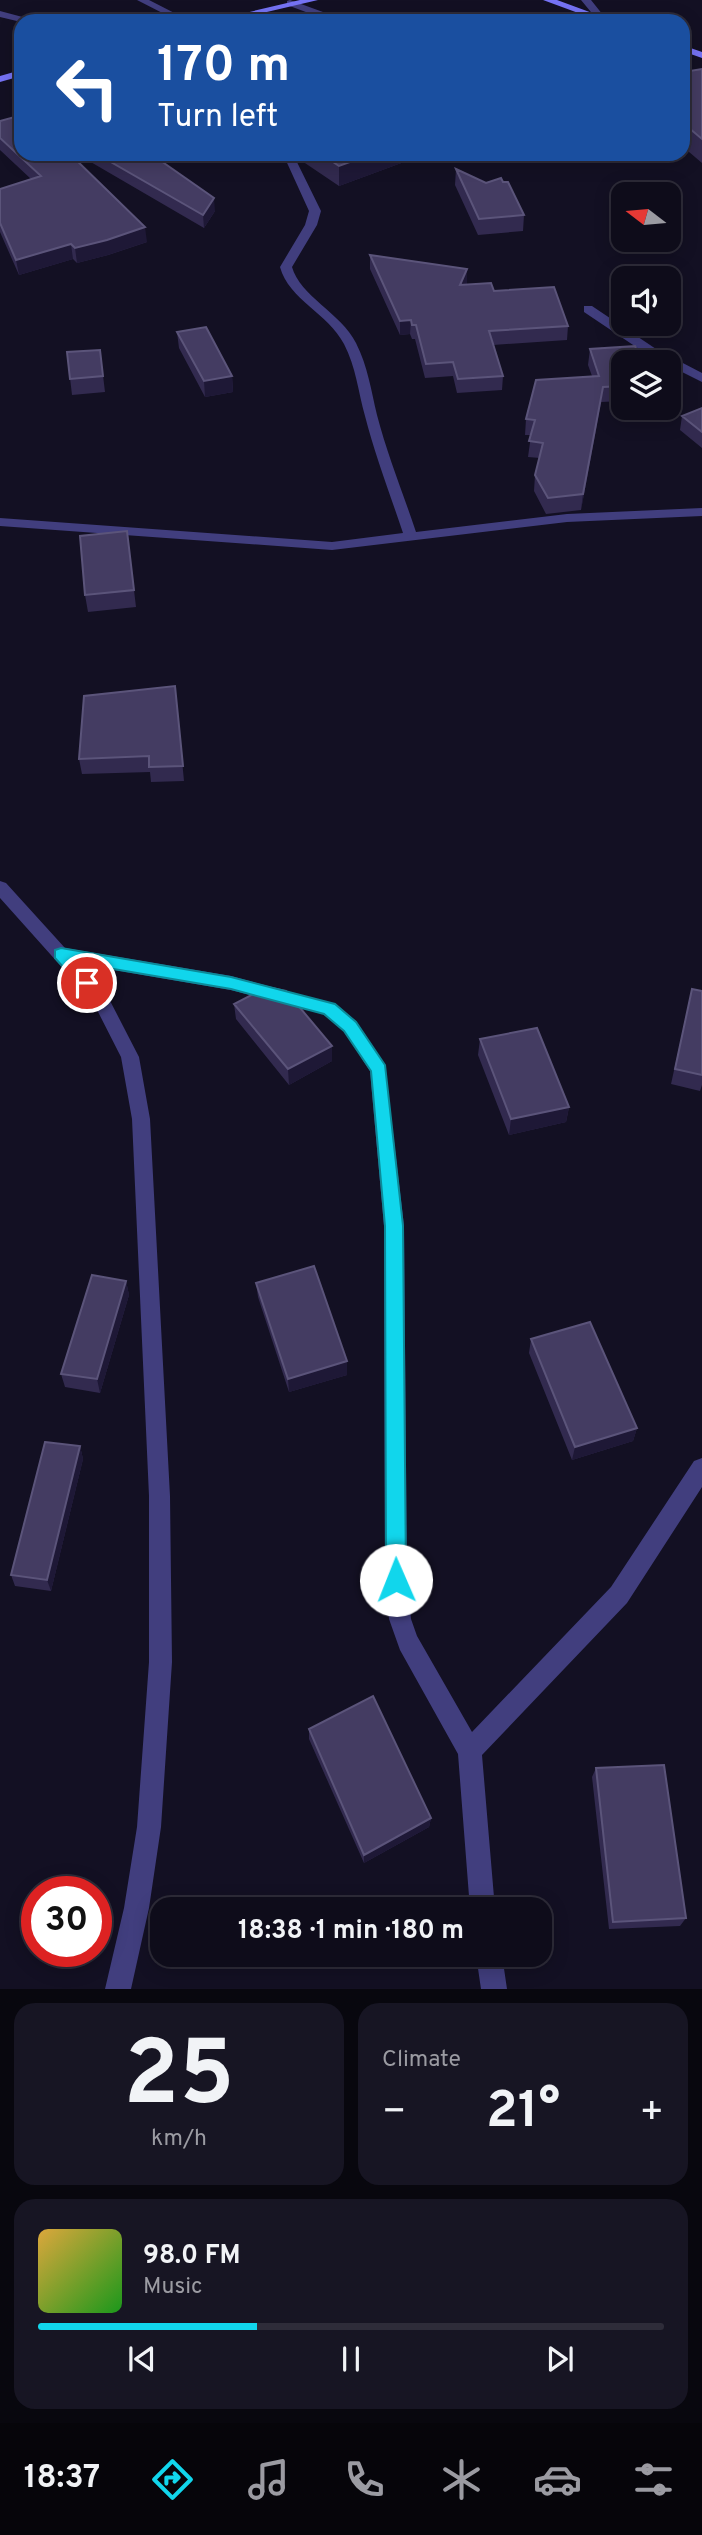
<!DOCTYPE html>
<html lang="en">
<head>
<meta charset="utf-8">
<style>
	:root { --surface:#0e0c1a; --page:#171523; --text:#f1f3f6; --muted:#9b9ba2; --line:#2e2c39; --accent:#11d6ec }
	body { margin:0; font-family:Overpass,sans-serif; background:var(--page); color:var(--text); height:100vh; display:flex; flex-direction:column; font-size:26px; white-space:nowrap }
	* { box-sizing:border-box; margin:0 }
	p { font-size:23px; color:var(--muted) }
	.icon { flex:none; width:38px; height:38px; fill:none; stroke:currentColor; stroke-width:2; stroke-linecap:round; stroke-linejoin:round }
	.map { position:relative; height:1989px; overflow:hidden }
	.drawer { display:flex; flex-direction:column; gap:14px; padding:14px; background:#08070e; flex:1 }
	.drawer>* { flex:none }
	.guide { position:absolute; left:14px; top:14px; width:676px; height:147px; border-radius:21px; box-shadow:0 4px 18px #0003,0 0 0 2px var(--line); background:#1a4fa0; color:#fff; overflow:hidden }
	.needle { width:46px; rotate:286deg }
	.buttons { position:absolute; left:611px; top:182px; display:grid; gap:14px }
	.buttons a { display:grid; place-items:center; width:70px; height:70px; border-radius:14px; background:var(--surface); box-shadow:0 4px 18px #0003,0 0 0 2px var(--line); font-size:35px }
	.speed { position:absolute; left:21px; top:1876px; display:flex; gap:14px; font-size:35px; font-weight:700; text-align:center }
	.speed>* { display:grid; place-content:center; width:91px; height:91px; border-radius:50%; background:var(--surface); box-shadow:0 4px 18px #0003,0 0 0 2px var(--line); line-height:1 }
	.speed .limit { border:10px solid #d22; background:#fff; color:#111 }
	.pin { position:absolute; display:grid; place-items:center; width:60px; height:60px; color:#fff; margin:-30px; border:4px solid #fff; border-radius:50%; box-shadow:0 2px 7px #0007 }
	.me { position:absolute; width:77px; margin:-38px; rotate:359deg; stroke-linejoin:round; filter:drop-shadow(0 0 5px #0008) }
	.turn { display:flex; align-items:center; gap:24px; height:147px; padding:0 28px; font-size:32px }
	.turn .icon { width:91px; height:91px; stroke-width:2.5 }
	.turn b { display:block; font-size:49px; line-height:60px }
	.big { font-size:52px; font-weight:700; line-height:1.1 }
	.drawer .tile { flex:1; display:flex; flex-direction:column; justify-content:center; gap:10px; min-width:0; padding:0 24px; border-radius:21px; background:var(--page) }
	.drawer .dial { align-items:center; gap:0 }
	.dial b { font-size:91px; line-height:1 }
	.song { display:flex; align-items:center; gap:21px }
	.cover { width:84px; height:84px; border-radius:10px; background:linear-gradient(135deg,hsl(40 70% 55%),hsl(120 70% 35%)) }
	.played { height:7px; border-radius:4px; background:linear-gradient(90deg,var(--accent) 35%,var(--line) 35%) }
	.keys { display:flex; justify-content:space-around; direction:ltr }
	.heat { display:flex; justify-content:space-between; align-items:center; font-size:38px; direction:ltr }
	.drawer .tiles { flex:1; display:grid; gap:14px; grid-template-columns:1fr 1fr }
	.tile:last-child { grid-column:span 2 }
	.trip { position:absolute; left:150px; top:1897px; width:402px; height:70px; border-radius:21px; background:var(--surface); box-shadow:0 4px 18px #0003,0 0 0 2px var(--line); font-weight:700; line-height:70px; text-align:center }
	.dock { display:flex; height:112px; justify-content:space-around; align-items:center; background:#06050a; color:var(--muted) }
	.dock .icon { width:49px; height:49px }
	.dock .selected { color:var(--accent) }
	.dock b { font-size:32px; color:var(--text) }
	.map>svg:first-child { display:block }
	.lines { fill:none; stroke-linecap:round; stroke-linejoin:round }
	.minor { fill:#413e7e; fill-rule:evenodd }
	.secondary { fill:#7673f5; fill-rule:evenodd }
	.wall { fill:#322a4f }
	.shaded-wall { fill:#1e1836 }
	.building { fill:#443c62; stroke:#5b547a; stroke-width:2 }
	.route { fill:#11d6ec; stroke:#0b8b99; stroke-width:2 }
</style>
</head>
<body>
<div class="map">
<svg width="702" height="1989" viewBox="0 0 702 1989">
	<rect width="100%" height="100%" fill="#131023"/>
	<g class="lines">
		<path class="minor" d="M137,0H149L190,21H178Z
			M290,0L323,12L387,15L401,21L322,18L287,5V1Z
			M581,0H591L603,15L601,17H595Z
			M0,11L30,19L32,21L21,22L0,17Z
			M283,154H293L321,211L317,225L292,267C300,296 341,313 356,343C368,367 371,390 377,415C387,454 403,493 416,532L567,514L702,508V516L567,522L332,550L0,526V518L332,542L403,533C390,494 375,455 365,416C358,391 356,367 344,344C328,313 289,300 280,267L305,225L309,211Z
			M584,306H592L656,349L702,373V382L668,365V362L648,355L584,312Z
			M0,881L6,883L65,948L231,976L335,1004L356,1021L385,1065L404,1226L407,1580L411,1619L417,1636L472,1732L611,1587L694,1461L702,1458V1487L627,1603L482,1755L495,1909H470L458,1754L400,1650L389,1619L385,1580L384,1226L370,1071L344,1031L323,1014L231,990L79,964L106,993L139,1057L150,1119L170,1496L172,1662L161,1827L149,1908L131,1989H105L124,1908L137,1827L149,1662V1496L132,1119L121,1057L93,1002L0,898Z
			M476,1955H502L507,1989H481Z"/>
		<path class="secondary" d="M300,0H318L229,21H211Z
			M543,0H557L614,21H600Z
			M682,45L702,52V58L682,51Z
			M21,70V76L0,82V76Z"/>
	</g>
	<path class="wall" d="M702,69V163L682,146V71L684,72Z
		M0,121L147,242L108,255L77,263L73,259L19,275L0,232V189L31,179L0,150Z
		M77,154H151L215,211L204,228Z
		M295,154H423V155L339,186L299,159Z
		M456,169L486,183L503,182L524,215L523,231L478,235L455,185Z
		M370,255L467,283L466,284L494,291L568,326L567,340L493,345L503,376L502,390L457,393L453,376L425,378L415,339H412L410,334L400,335L370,269Z
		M177,332L232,376L233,392L205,397L179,348Z
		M590,349L623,362V401L601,402L581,510L546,514L534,491L535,475L540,458L528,457L531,435H525L526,419L592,376L588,365Z
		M100,350L105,392L72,395L67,352Z
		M702,408V448L680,430L682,416Z
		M127,531L136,607L88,612L85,595Z
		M175,686L184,781L151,782L150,772L82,774L79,759Z
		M692,989L702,991V1085L700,1091L671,1084Z
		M234,1004L332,1046V1061L289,1085L236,1019Z
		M480,1039L569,1107L566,1122L509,1135L478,1055Z
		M126,1281L129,1295L100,1393L65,1387L61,1374Z
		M256,1283L347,1361V1375L289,1392L258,1297Z
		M531,1339L637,1428L633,1441L572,1460L529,1353Z
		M80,1446L83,1459L51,1591L15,1586L11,1575Z
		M309,1729L431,1818L429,1827L364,1863L309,1739Z
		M596,1768L686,1918L680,1926L609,1929L592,1777Z"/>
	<path class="shaded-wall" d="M372,154H423V155L339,186V166Z
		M214,198L215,211L204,228L203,215Z
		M145,227L147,242L108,255L77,263L75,248Z
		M71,244L73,259L19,275L16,260Z
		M467,269V283L459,299L460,285Z
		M411,320L410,334L400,335V321Z
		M232,376L233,392L205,397L204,381Z
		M603,387L601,402L581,510L583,494Z
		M332,1046V1061L289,1085L288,1069Z
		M569,1107L566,1122L509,1135L511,1119Z
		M126,1281L129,1295L100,1393L97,1379Z
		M347,1361V1375L289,1392L288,1379Z
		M637,1428L633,1441L572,1460L575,1447Z
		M80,1446L83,1459L51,1591L47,1580Z
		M431,1818L429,1827L364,1863V1855Z"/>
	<path class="building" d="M702,69V139L682,122V71L684,72Z
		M18,116L21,119V154H70L145,227L107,240L75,248L71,244L16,260L0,223V189L41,176L0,138V121Z
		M97,154H151L214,198L203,215Z
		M321,154H372L339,166Z
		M456,169L486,183L501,178L503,182H508L524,215L479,219Z
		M370,255L467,269L460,285L491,283L494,291L554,287L568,326L489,331L503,376L458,379L453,362L426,364L416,325H412L411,320L400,321Z
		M206,327L232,376L204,381L177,332Z
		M635,346L642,362H623V386L603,387L583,494L548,498L535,475L543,443L529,441L535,420L526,419L536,380L599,376L590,349Z
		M100,350L103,376L70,379L67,352Z
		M702,408V432L682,416Z
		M127,531L134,590L85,595L80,536Z
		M175,686L183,766L149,767V756L79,759L84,696Z
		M267,987L286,991L332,1046L288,1069L234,1004Z
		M692,989L702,991V1075L675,1069Z
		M537,1028L569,1107L511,1119L480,1039Z
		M314,1266L347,1361L288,1379L256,1283Z
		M92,1275L126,1281L97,1379L61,1374Z
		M590,1322L637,1428L575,1447L531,1339Z
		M45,1442L80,1446L47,1580L11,1575Z
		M373,1696L431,1818L364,1855L309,1729Z
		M664,1765L686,1918L613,1922L596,1768Z"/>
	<path class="route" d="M61,948L231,977L335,1004L356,1022L385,1065L403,1226L406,1580L403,1587L396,1590L388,1587L386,1580L385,1226L371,1071L344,1031L324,1014L231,989L78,963L95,983L87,989L81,987L55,958V950Z"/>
</svg>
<div class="buttons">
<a><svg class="needle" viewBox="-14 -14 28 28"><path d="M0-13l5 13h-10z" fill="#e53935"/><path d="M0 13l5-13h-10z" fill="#9b9ba2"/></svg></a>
<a><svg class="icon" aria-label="sound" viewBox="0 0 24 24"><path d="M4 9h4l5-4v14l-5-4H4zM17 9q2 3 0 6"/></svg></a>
<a><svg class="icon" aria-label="layers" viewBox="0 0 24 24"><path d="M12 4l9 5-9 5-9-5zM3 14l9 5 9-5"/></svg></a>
</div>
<div class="speed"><div class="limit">30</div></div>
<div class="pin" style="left:87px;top:983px;background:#d93025"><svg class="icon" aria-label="arrive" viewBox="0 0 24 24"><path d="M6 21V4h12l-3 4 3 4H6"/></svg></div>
<svg class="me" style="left:396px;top:1580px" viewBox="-20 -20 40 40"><circle r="19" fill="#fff"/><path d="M0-13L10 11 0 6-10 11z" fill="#11d6ec"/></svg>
<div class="trip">18:38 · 1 min · 180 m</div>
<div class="guide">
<div class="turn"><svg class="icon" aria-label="left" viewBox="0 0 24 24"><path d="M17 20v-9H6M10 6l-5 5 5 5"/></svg><div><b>170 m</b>Turn left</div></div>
</div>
</div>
<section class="drawer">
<div class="tiles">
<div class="tile dial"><b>25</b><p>km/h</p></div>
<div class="tile"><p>Climate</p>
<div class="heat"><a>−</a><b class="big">21°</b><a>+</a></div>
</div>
<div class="tile">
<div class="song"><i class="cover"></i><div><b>98.0 FM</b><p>Music</p></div></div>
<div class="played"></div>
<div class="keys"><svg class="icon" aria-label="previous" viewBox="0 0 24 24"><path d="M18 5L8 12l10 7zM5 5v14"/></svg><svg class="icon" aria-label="pause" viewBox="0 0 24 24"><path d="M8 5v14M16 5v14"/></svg><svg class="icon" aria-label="next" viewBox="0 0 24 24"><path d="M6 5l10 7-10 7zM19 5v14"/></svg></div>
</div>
</div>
</section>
<nav class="dock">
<b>18:37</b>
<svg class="icon selected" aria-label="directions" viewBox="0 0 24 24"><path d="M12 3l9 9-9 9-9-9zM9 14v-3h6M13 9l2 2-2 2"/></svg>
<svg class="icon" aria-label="music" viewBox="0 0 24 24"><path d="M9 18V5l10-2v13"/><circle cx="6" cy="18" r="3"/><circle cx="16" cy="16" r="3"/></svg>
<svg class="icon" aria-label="phone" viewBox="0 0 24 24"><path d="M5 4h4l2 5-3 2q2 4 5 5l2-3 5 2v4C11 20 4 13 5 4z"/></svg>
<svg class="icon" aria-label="climate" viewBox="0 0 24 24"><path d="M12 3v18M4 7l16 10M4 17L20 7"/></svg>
<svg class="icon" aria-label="car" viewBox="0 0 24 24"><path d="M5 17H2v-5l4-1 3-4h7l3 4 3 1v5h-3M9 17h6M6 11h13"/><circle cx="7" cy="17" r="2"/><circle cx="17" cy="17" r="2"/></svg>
<svg class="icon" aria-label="filters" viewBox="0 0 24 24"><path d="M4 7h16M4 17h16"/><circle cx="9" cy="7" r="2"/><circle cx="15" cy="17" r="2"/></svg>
</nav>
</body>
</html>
